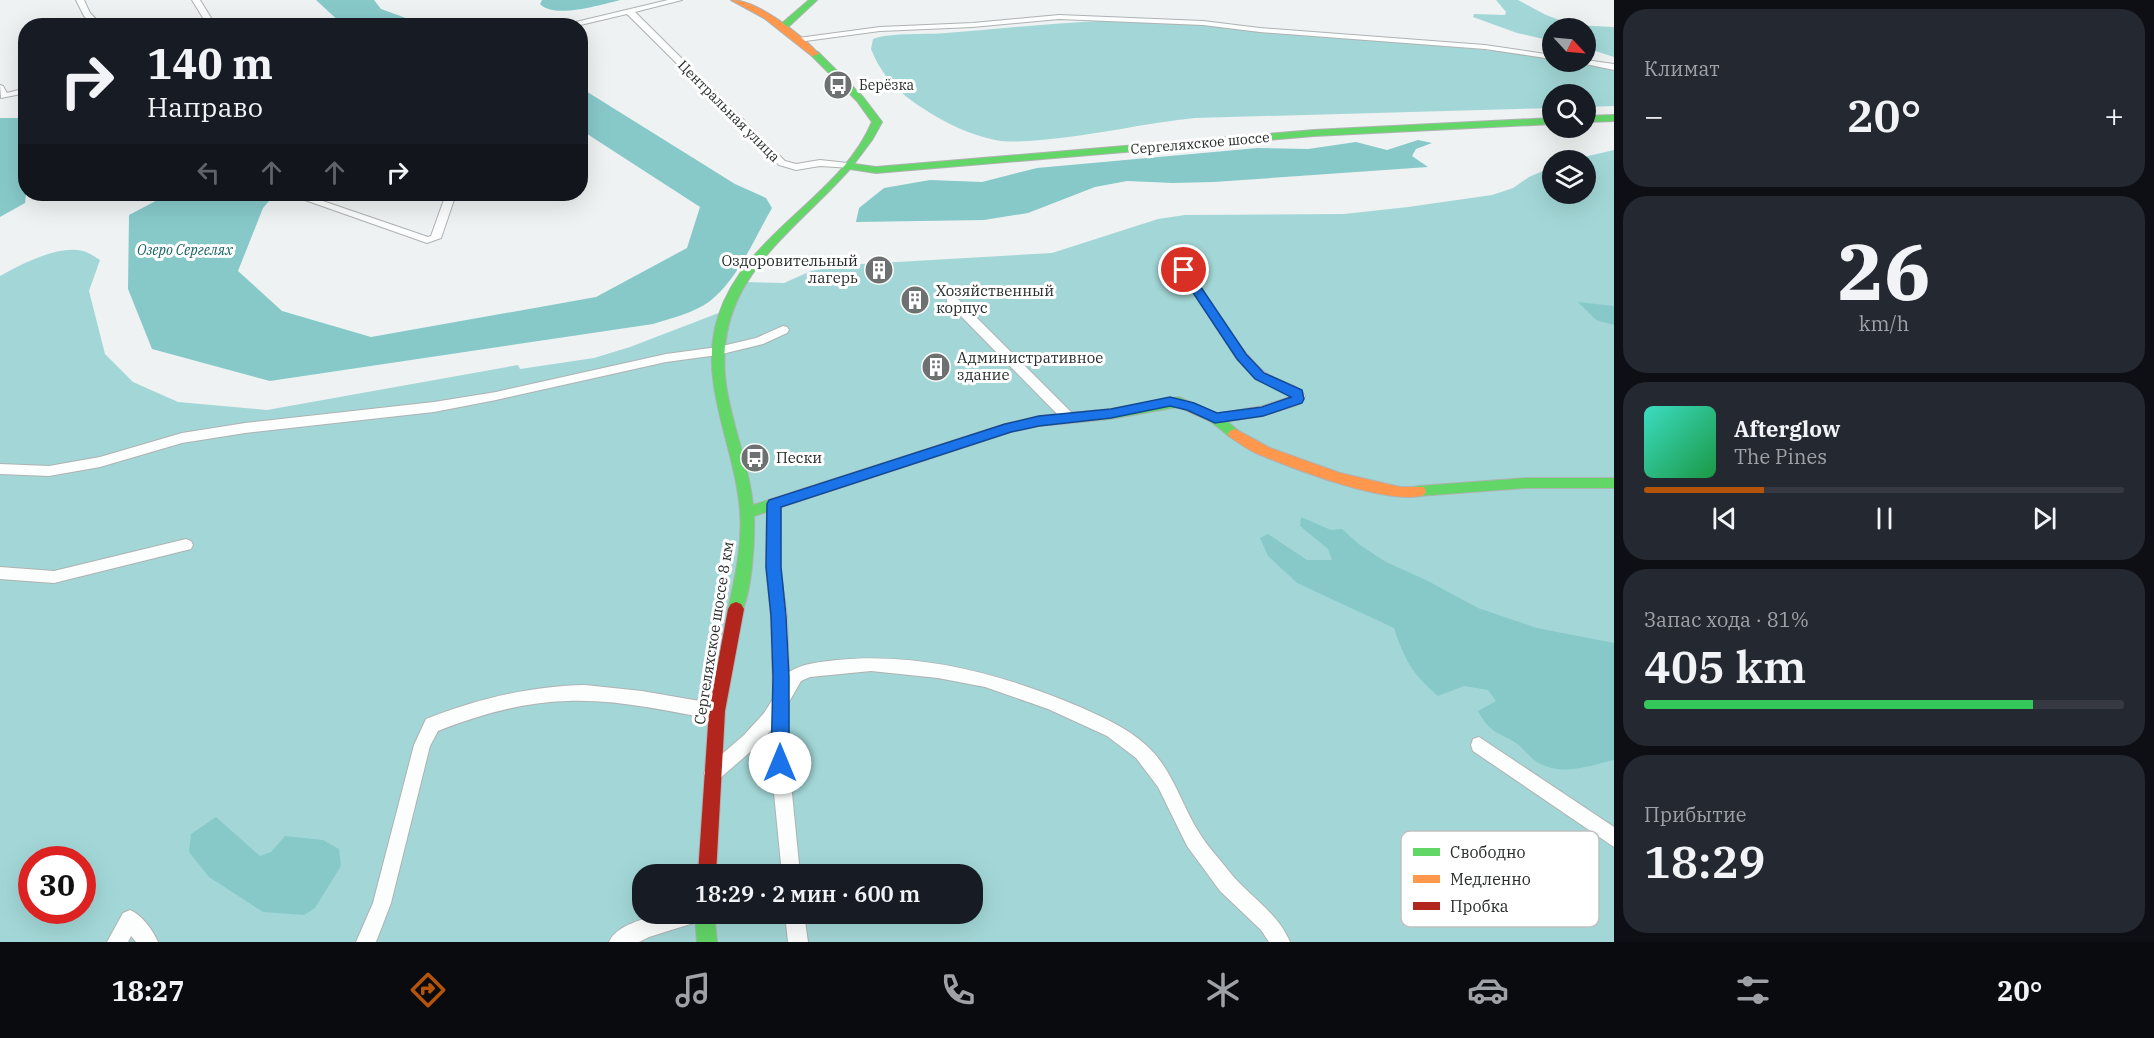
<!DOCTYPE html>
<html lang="ru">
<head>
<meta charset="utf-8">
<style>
	:root { --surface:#171b24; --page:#242831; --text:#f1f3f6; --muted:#9ea1a6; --line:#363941; --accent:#b45309 }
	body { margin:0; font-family:"IBM Plex Serif",serif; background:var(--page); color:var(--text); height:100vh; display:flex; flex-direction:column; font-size:22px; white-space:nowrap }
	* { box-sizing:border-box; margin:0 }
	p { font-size:20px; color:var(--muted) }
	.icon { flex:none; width:33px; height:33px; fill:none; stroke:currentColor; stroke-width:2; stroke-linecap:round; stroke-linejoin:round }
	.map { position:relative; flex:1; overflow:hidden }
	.drawer { display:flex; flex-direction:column; gap:9px; padding:9px; background:#0d0f14; width:540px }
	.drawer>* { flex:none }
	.guide { position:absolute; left:18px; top:18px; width:570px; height:183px; border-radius:24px; box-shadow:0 6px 24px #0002; background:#171b24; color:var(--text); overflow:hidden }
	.needle { width:39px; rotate:116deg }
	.fabs { position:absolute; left:1542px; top:18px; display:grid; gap:12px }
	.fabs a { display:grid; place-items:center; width:54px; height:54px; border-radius:50%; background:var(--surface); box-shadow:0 6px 24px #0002; font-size:30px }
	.speed { position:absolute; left:18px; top:846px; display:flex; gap:12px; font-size:30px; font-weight:700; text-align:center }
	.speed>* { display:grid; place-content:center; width:78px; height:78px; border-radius:50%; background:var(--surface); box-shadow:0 6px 24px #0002; line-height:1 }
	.speed .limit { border:9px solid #d22; background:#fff; color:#111 }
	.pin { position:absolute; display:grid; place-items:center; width:51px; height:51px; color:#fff; margin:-26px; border:3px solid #fff; border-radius:50%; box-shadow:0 2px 6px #0007 }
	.me { position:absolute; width:66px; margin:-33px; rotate:0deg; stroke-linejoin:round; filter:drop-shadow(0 0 4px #0008) }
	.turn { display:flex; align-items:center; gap:21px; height:126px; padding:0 30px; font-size:27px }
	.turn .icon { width:78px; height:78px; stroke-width:2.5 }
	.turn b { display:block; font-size:42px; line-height:51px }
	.lanes { display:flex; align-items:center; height:57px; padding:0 30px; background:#0003; justify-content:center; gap:30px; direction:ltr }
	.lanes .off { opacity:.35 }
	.big { font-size:45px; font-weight:600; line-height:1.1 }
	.drawer .tile { flex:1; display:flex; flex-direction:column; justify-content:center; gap:9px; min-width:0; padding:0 21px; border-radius:24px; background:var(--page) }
	.drawer .dial { align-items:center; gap:0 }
	.dial b { font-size:78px; line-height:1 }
	.song { display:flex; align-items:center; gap:18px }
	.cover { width:72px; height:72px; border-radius:9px; background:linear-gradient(135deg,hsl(170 70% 55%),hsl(140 70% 35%)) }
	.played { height:6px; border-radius:3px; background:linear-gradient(90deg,var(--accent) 25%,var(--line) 25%) }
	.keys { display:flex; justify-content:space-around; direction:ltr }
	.heat { display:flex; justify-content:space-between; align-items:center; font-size:33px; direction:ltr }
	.charge { height:9px; border-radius:4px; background:linear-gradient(90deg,#34c759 81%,var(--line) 0) }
	.trip { position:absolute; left:632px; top:864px; width:351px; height:60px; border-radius:24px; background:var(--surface); box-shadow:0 6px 24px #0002; font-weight:600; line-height:60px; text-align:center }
	.dock { display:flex; height:96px; justify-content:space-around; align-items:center; background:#090b0e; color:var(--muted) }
	.dock .icon { width:42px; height:42px }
	.dock .selected { color:var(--accent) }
	.dock b { font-size:27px; color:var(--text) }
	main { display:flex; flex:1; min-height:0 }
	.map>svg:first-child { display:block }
	.forest { fill:#a3d7d7; fill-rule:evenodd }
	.water { fill:#87c9c9 }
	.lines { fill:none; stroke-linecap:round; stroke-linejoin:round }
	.street-casing { stroke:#aeb2b2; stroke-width:2 }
	.fast-casing { stroke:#aeb2b2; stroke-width:2 }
	.slow-casing { stroke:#aeb2b2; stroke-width:2 }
	.jam-casing { stroke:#aeb2b2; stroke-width:2 }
	.street { fill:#fcfdfd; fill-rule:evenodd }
	.fast { fill:#63d668; fill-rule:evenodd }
	.slow { fill:#ff974d; fill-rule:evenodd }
	.jam { fill:#b3261e; fill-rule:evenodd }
	.route { fill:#1a73e8; stroke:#114b97; stroke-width:1.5 }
	.labels { text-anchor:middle; stroke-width:6; stroke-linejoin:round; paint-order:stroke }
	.far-poi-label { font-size:14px; fill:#292c2c; stroke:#fff; text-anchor:start }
	.far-street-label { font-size:14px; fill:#292c2c; stroke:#fff }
	.far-water-label { font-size:14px; font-style:italic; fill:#186464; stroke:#fff }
	.poi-label { font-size:15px; fill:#292c2c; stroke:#fff; text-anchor:start }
	.street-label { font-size:15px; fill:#292c2c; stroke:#fff }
	.key { fill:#fff; stroke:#bfc0c0; stroke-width:1.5 }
	.key-label { font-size:16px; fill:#292c2c }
</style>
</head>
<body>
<main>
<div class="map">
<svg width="1614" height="942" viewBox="0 0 1614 942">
	<rect width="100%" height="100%" fill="#eef2f2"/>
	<path class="forest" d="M1496,0H1518L1546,15L1573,25L1614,27V57L1586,48V28H1552V41L1517,33L1473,17L1474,14L1505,15L1506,12Z
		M1175,19L1547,56L1552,57V62H1584L1614,67V106L1586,107V94H1552V108L1195,118C1144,123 1093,136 1041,140C1026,141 1011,143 995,140C971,135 945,123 924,109C900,94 882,77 871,49L873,39C891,32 926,35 946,33C1023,27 1098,18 1175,19Z
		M1614,150V942H0V276C22,264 57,245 83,251C88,252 95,257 100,260L89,291L105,354L133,382L178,402L267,410L518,365L520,369L594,358L630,347L729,309L745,282L784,283L811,271L845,265L1052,253L1158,219L1185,215L1344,214L1408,207L1492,195L1513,188L1529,177L1552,167V194H1586V160H1571ZM32,860H82V910H32ZM642,874H972V914H642Z"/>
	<path class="water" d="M316,0H374L381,9L425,25H343Z
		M542,0H620C601,5 554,19 540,4Z
		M581,88L735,184L766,198L772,208C754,239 738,279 710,301C694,313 672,318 653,324L270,381L152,349L128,289L129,215L169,194H275L263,208L238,271L282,311L371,337L596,297L687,248L700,207L581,130Z
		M0,118H25L26,194L25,203L0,217Z
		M1418,140L1432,143L1416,149L1412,156L1428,167L1214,182L1173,183L1127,181L1095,187L1028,213L984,220L856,222L859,208L884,188L930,180L982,182L1037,168L1258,148L1308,149L1356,142L1387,150Z
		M1578,302L1614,306V325L1596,320Z
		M1301,517L1331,530L1342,529L1360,545L1386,562L1426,580L1478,608L1537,628L1614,643V760C1588,766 1562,777 1537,762C1529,757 1523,748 1516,743C1495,730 1491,734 1478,711L1496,701L1488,690L1464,686L1438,696C1413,675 1404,659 1394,628L1297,583L1268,556L1260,538L1268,534L1307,560H1332L1328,549L1300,526Z
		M216,817L260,856L271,852L285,836L323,840L339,849L341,866L315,908L304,915L263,912L209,877L189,852L191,834Z"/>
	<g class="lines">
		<g class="street-casing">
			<path id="street" d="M76,0H84L90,13L103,26H94L84,16Z
				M192,0H200L216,26H208Z
				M668,0H682L635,12L785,161L796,164L820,160L848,163L851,164V168L820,166L796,170L779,165L627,14L576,26H559Z
				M1059,15L1203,21L1260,28L1485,45L1552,55V59L1485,49L1260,32L1203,25L1059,19L973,27L880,31L798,42L794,40L798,38L880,27L973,23Z
				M1586,60L1614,64V70L1576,62Z
				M0,85L3,86L7,93L26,88V93L1,98Z
				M446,194H456L441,238L427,243L305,200L310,197L314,198L428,237L431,236Z
				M1184,267L1188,268C1211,302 1232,342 1262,370C1274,382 1296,381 1305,396L1300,404L1263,416L1215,423L1210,421L1209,418L1210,415L1263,406L1293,396L1256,379L1237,359L1179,270Z
				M951,295L955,296L1074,415L1075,418L1074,421H1064L947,302V296Z
				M783,326L787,327L789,330L787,333L763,344L718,355L666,362L496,400L434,412L245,433L182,443L100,467L49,476L0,474V464L49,466L100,457L182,433L245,423L434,402L496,392L666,354L718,347L756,338Z
				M774,499L779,500L781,504L780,567L787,616L789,672C804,663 819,662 837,660C920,652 1003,674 1080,707C1104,718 1126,727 1146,745C1173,769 1181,805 1200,834C1208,847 1219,858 1228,870C1248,896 1277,911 1290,942H1269L1261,930L1220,891L1187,846L1158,787L1136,758L1107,736L1048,709L985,687L938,678L871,671L810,677L801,681L789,702V763L800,874H782L771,763L772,729L756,747L719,779L713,781L707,779L704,773L707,767L744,735L764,713L773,699L771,616L766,567L767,504L769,500Z
				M186,539L191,541L193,545L191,549L54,583L0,579V567L54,571Z
				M585,685L642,691L717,704L723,707L725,712L723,717L717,720C668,711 617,699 567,701C523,702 479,715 438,731L430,746L391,903L376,942H356L373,903L414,745L426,719C477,699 530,686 585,685Z
				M1479,737L1614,827V847L1473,751L1471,745L1473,739Z
				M130,910C142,915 153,930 158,942H136L131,936L128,942H107L123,913Z
				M662,914H703L700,921L649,937L639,942H609C616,925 646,918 662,914Z
				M785,914H804L808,942H788Z"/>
		</g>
		<g class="fast-casing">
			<path id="fast" d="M809,0H817L786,29H780V25Z
				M812,52H818L863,97L882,122L872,140L854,164L876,167L1314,130L1552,118V124L1314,136L876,173L850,169C789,237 712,281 726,385C732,426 749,464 753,505L1005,424L1039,416L1111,409L1179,397L1220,415L1242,434L1240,437H1230L1210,421L1178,407L1111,419L1039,426L1011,432L754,516C755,542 752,591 741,614L736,616L731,614L728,609C736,574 744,537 739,501C732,440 698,379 718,317C744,234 841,197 872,122L857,101L812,56Z
				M1614,115V121L1586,122V116Z
				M1526,478H1614V488H1526L1419,496L1414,495L1412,491L1414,487L1419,486Z
				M695,914H714L717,942H697Z"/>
		</g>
		<g class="slow-casing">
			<path id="slow" d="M731,0C758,0 801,35 819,54L812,56L764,18Z
				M1235,429L1270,448L1340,473L1400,487H1424L1426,491L1424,495C1390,506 1297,470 1263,456C1251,452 1241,444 1230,437L1228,434L1230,431Z"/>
		</g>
		<g class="jam-casing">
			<path id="jam" d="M736,602L741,604L744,609L725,711L716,874H698L709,711L728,609L731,604Z"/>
		</g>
		<use href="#street" class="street"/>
		<use href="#fast" class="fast"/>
		<use href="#slow" class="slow"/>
		<use href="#jam" class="jam"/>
	</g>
	<path class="route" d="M1184,267L1188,268L1246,354L1264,373L1302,390L1304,399L1302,403L1263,416L1215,423L1187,410L1170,406L1111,418L1039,426L1011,432L781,507V567L786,616L789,677V763L786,769L780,771L774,769L771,763L773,677L771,616L766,567L767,504L769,500L1005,424L1039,416L1111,409L1170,397L1194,403L1217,413L1262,407L1291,397L1255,379L1237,359L1178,270Z"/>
	<defs>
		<g id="bus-disc" transform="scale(1.5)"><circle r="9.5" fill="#6e7171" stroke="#fff"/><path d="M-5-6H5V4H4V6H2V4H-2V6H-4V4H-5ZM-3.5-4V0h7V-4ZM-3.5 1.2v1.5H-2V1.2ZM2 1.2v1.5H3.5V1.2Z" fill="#fff"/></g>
		<g id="building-disc" transform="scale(1.5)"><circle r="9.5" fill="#6e7171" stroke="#fff"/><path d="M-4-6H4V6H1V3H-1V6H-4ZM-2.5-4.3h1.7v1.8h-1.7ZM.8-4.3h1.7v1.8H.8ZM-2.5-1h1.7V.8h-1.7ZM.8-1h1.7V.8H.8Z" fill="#fff"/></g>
	</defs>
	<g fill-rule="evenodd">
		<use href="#bus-disc" x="838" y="85"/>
		<use href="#building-disc" x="879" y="270"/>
		<use href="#building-disc" x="915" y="300"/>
		<use href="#building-disc" x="936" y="367"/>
		<use href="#bus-disc" x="755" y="458"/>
	</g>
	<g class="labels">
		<g class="far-poi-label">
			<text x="859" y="90">Берёзка</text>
		</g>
		<g class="far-street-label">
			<text transform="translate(729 111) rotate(45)" y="5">Центральная улица</text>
			<text transform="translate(1200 143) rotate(-5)" y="5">Сергеляхское шоссе</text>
		</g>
		<g class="far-water-label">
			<text x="185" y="255">Озеро Сергелях</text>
		</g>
		<g class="poi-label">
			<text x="858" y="266" text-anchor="end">Оздоровительный<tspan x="858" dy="17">лагерь</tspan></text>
			<text x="936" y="296">Хозяйственный<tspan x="936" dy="17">корпус</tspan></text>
			<text x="957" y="363">Административное<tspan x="957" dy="17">здание</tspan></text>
			<text x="776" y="463">Пески</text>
		</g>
		<g class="street-label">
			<text transform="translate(714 633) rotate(-81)" y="5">Сергеляхское шоссе 8 км</text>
		</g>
	</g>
	<rect x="1401" y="831" width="198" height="96" rx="9" class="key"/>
	<rect x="1413" y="848" width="27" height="8" fill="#63d668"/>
	<rect x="1413" y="875" width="27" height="8" fill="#ff974d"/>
	<rect x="1413" y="902" width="27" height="8" fill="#b3261e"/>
	<g class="key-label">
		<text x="1450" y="858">Свободно</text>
		<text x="1450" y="885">Медленно</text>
		<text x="1450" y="912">Пробка</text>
	</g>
</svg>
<div class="fabs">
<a><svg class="needle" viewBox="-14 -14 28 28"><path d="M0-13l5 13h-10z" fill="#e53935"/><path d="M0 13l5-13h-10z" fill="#9ea1a6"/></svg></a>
<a><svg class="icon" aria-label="search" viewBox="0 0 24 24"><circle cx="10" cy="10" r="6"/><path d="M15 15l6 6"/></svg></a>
<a><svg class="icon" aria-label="layers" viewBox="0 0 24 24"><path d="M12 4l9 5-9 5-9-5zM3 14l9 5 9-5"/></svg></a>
</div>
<div class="speed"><div class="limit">30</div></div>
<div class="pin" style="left:1184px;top:270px;background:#d93025"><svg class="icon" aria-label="arrive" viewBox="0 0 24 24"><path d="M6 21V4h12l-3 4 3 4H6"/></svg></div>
<svg class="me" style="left:780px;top:763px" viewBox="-20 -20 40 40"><circle r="19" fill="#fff"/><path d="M0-13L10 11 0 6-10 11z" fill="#1a73e8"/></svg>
<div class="trip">18:29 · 2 мин · 600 m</div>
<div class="guide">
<div class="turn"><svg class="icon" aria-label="right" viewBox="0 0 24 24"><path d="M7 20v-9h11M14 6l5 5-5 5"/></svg><div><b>140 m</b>Направо</div></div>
<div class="lanes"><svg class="icon off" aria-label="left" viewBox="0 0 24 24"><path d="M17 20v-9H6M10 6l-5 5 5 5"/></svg><svg class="icon off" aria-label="ahead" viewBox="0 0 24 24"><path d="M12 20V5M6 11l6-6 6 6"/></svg><svg class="icon off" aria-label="ahead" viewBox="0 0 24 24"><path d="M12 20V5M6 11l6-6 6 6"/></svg><svg class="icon" aria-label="right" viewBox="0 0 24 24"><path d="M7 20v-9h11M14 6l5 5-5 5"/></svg></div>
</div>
</div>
<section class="drawer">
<div class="tile"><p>Климат</p>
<div class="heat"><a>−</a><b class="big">20°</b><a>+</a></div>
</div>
<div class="tile dial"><b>26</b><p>km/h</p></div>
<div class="tile">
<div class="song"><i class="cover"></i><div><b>Afterglow</b><p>The Pines</p></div></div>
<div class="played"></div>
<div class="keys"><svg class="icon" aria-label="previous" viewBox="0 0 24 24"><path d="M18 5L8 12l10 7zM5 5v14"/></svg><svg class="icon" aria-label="pause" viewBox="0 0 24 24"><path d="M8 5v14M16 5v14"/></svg><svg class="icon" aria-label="next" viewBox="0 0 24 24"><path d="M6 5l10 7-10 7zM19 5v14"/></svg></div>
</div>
<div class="tile"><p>Запас хода · 81%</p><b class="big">405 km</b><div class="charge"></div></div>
<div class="tile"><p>Прибытие</p><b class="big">18:29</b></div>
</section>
</main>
<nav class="dock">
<b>18:27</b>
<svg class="icon selected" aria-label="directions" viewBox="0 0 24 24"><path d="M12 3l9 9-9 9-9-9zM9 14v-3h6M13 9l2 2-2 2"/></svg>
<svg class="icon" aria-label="music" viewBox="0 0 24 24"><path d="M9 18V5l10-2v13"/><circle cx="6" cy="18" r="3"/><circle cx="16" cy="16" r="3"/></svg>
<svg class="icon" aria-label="phone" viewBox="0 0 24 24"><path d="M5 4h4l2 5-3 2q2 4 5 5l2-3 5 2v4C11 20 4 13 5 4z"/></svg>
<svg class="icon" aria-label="climate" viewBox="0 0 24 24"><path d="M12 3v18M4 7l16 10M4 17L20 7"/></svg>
<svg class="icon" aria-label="car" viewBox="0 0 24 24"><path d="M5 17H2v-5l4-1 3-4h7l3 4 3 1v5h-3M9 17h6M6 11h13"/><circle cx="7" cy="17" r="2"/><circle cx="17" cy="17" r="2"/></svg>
<svg class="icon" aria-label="filters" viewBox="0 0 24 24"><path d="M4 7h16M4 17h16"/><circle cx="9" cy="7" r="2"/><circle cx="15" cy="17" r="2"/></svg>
<b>20°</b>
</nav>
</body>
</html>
